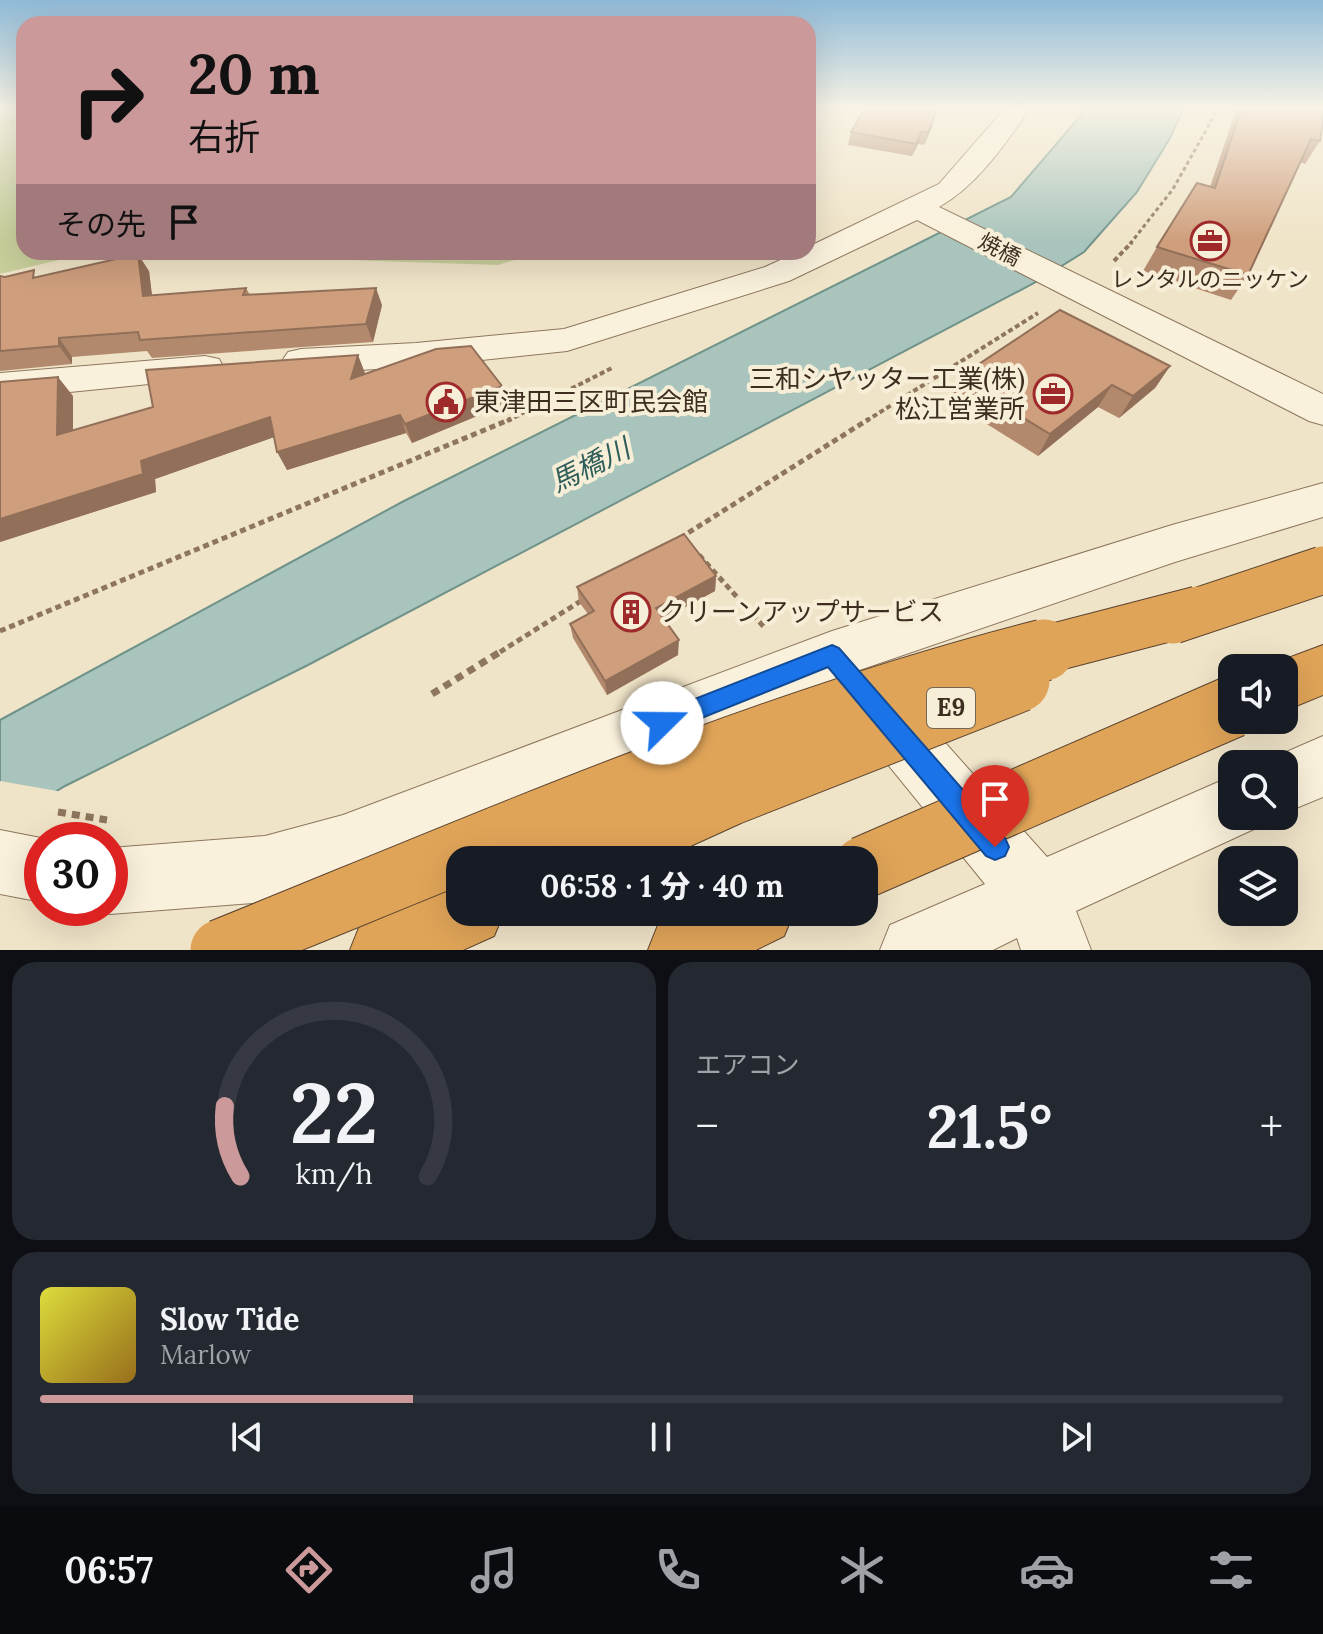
<!DOCTYPE html>
<html lang="ja">
<head>
<meta charset="utf-8">
<style>
	:root { --surface:#171b24; --page:#242831; --text:#f1f3f6; --muted:#9ea1a6; --line:#363941; --accent:#cc999b }
	body { margin:0; font-family:Lora,"Noto Sans JP",serif; background:var(--page); color:var(--text); height:100vh; display:flex; flex-direction:column; font-size:30px; white-space:nowrap }
	* { box-sizing:border-box; margin:0 }
	p { font-size:26px; color:var(--muted) }
	.icon { flex:none; width:44px; height:44px; fill:none; stroke:currentColor; stroke-width:2; stroke-linecap:round; stroke-linejoin:round }
	.map { position:relative; height:950px; overflow:hidden }
	.details { display:flex; flex-direction:column; gap:12px; padding:12px; background:#0d0f14; flex:1 }
	.details>* { flex:none }
	.banner { position:absolute; left:16px; top:16px; width:800px; height:244px; border-radius:24px; box-shadow:0 8px 32px #0002; background:#cc999b; color:#111; overflow:hidden }
	.buttons { position:absolute; left:1218px; top:654px; display:grid; gap:16px }
	.buttons a { display:grid; place-items:center; width:80px; height:80px; border-radius:16px; background:var(--surface); box-shadow:0 8px 32px #0002; font-size:40px }
	.speed { position:absolute; left:24px; top:822px; display:flex; gap:16px; font-size:40px; font-weight:700; text-align:center }
	.speed>* { display:grid; place-content:center; width:104px; height:104px; border-radius:50%; background:var(--surface); box-shadow:0 8px 32px #0002; line-height:1 }
	.speed .limit { border:12px solid #d22; background:#fff; color:#111 }
	.pin { position:absolute; display:grid; place-items:center; width:68px; height:68px; color:#fff; margin:-82px -34px; border-radius:50% 50% 50% 0; rotate:-45deg; box-shadow:0 0 8px #0007 }
	.pin .icon { rotate:45deg }
	.me { position:absolute; width:88px; margin:-44px; rotate:68deg; stroke-linejoin:round; filter:drop-shadow(0 0 6px #0008) }
	.turn { display:flex; align-items:center; gap:28px; height:168px; padding:0 40px; font-size:36px }
	.turn .icon { width:104px; height:104px; stroke-width:2.5 }
	.turn b { display:block; font-size:56px; line-height:68px }
	.then { display:flex; align-items:center; height:76px; padding:0 40px; background:#0003; gap:16px; font-size:30px }
	.big { font-size:60px; font-weight:800; line-height:1.1 }
	.details .card { flex:1; display:flex; flex-direction:column; justify-content:center; gap:12px; min-width:0; padding:0 28px; border-radius:24px; background:var(--page) }
	.details .dial { align-items:center; gap:0 }
	.dial svg { height:208px; overflow:visible; fill:none; stroke:var(--line); stroke-width:7; stroke-linecap:round; text-anchor:middle }
	.dial text { fill:var(--text); stroke:none }
	.song { display:flex; align-items:center; gap:24px }
	.cover { width:96px; height:96px; border-radius:12px; background:linear-gradient(135deg,hsl(60 70% 55%),hsl(40 70% 35%)) }
	.played { height:8px; border-radius:4px; background:linear-gradient(90deg,var(--accent) 30%,var(--line) 30%) }
	.keys { display:flex; justify-content:space-around; direction:ltr }
	.heat { display:flex; justify-content:space-between; align-items:center; font-size:44px; direction:ltr }
	.details .tiles { flex:1; display:grid; gap:12px; grid-template-columns:1fr 1fr }
	.card:last-child { grid-column:span 2 }
	.trip { position:absolute; left:446px; top:846px; width:432px; height:80px; border-radius:24px; background:var(--surface); box-shadow:0 8px 32px #0002; font-weight:800; line-height:80px; text-align:center }
	.dock { display:flex; height:128px; justify-content:space-around; align-items:center; background:#090b0e; color:var(--muted) }
	.dock .icon { width:56px; height:56px }
	.dock .current { color:var(--accent) }
	.dock b { font-size:36px; color:var(--text) }
	.map>svg:first-child { display:block }
	.green { fill:#c9cf9b }
	.water { fill:#a9c4bc; stroke:#6f938a; stroke-width:2 }
	.pier { fill:#f0e4c8 }
	.lines { fill:none; stroke-linecap:round; stroke-linejoin:round }
	.street-casing { stroke:#8d765c; stroke-width:2 }
	.highway-casing { stroke:#5b4430; stroke-width:2 }
	.path-far3 { stroke:#8d765c; stroke-width:3; stroke-dasharray:4 3; stroke-linecap:butt }
	.path-far2 { stroke:#8d765c; stroke-width:4; stroke-dasharray:5 3; stroke-linecap:butt }
	.path-far1 { stroke:#8d765c; stroke-width:5; stroke-dasharray:6 4; stroke-linecap:butt }
	.path { stroke:#8d765c; stroke-width:7; stroke-dasharray:8 6; stroke-linecap:butt }
	.street { fill:#faf1dc; fill-rule:evenodd }
	.highway { fill:#e0a458; fill-rule:evenodd }
	.highway-bridge-far1-casing { stroke:#5b4430; stroke-width:49; stroke-linecap:butt }
	.highway-bridge-casing { stroke:#5b4430; stroke-width:63; stroke-linecap:butt }
	.highway-bridge-far1 { stroke:#e0a458; stroke-width:47 }
	.highway-bridge { stroke:#e0a458; stroke-width:61 }
	.wall { fill:#b2896c }
	.shaded-wall { fill:#916f58 }
	.building { fill:#cf9f7d; stroke:#916f58; stroke-width:2 }
	.route { fill:#1a73e8; stroke:#114b97; stroke-width:2 }
	.labels { text-anchor:middle; stroke-width:8; stroke-linejoin:round; paint-order:stroke }
	.far-street-label { font-size:22px; fill:#3d2e20; stroke:#f7eed8 }
	.far-poi-label { font-size:22px; fill:#3d2e20; stroke:#f7eed8 }
	.shield { fill:#f7eed8; stroke:#756857; stroke-width:2 }
	.shield-label { font-size:24px; font-weight:bold; fill:#3d2e20 }
	.poi-label { font-size:26px; fill:#3d2e20; stroke:#f7eed8; text-anchor:start }
	.water-label { font-size:28px; font-style:italic; fill:#2f5d5a; stroke:#f7eed8 }
</style>
</head>
<body>
<div class="map">
<svg width="1323" height="950" viewBox="0 0 1323 950">
	<rect width="100%" height="100%" fill="#f0e4c8"/>
	<path class="green" d="M0,107H24V252H134L76,256L0,274Z
		M214,252H540L498,265L258,257Z"/>
	<path class="water" d="M1088,107H1184L1170,138L1137,192L1084,252L1036,282L308,665L65,786L0,826V720L402,502L1011,197Z"/>
	<path class="pier" d="M0,781L63,792L0,830Z"/>
	<g class="lines">
		<g class="street-casing">
			<path id="street" d="M1006,107H1031C1005,144 978,185 939,207L1323,394V425L1309,421L917,220L789,281L567,351L416,367L301,373L288,370L282,361L288,352L301,349L416,343L564,329L765,267L798,252H808V247L939,184Z
				M205,356L219,359L224,368L219,377L0,399V373Z
				M1323,483V517L1175,562L842,676L469,831L343,879L265,902L110,914L96,908H110V848L265,836L343,815L832,631L1172,525Z
				M879,683L899,691L1047,857L1232,776V816H1259L1254,829L1076,911L1091,950H1021L1017,938L993,950H880L890,925L985,884L859,729L851,710L859,691Z
				M1323,736V797L1284,813V764H1262L1263,762Z
				M0,830L51,840H42V902L0,894Z"/>
		</g>
		<g class="highway-casing">
			<path id="highway" d="M1323,645V695L1284,711V668L1264,667Z
				M460,882V912H504L494,936L463,950H350L360,925Z
				M686,912H794L784,936L756,950H648L658,925Z"/>
		</g>
		<path class="path-far3" d="M1130,244L1173,189L1219,107"/>
		<path class="path-far2" d="M1114,261L1132,242
			M507,421L612,368
			M866,421L1038,313"/>
		<path class="path-far1" d="M680,538L869,419
			M699,555L765,628
			M0,631L511,419
			M500,652L584,599"/>
		<path class="path" d="M432,694L503,650
			M58,812L107,820"/>
		<use href="#street" class="street"/>
		<use href="#highway" class="highway"/>
		<g class="highway-bridge-far1-casing">
			<path id="highway-bridge-far1" d="M1173,620L1323,570
				M1036,652L1198,610"/>
		</g>
		<g class="highway-bridge-casing">
			<path id="highway-bridge" d="M586,860L729,795L1019,681
				M864,867L1232,707
				M221,950C491,841 761,722 1044,650"/>
		</g>
		<use href="#highway-bridge-far1" class="highway-bridge-far1"/>
		<use href="#highway-bridge" class="highway-bridge"/>
	</g>
	<path class="wall" d="M1237,107H1323L1320,141L1305,164L1300,162L1248,275L1231,300L1143,271L1157,247L1210,187Z
		M932,127L924,145L918,144L912,156L848,145L851,132Z
		M149,271L152,295L246,288L250,295L382,305L373,342L152,358L147,351L72,357V364L0,371V276L38,277Z
		M358,355L364,374L502,386L506,404L412,443L406,433L287,470L274,437L155,479L156,492L0,542L73,396V430Z
		M1170,366L1155,388L1119,418L1098,407L1038,456L950,401L958,378Z
		M716,576L715,591L663,619L678,655L607,695L573,638L570,624L588,614L579,602L577,587Z"/>
	<path class="shaded-wall" d="M935,115L932,127L924,145L928,133Z
		M922,131L918,144L912,156L916,144Z
		M138,254L149,271L154,313L143,296Z
		M376,288L382,305L373,342L366,324Z
		M59,338L72,357V364L59,346Z
		M358,355L365,373L359,397L351,379Z
		M1170,366L1155,388L1119,418L1133,396Z
		M58,377L73,396V453L57,435Z
		M1112,385L1098,407L1038,456L1050,434Z
		M502,386L506,404L412,443L405,424Z
		M400,415L406,433L287,470L277,452Z
		M270,417L280,435L155,479L156,492L0,542V519L141,461Z
		M716,576L715,591L656,623V608Z
		M679,640L678,655L607,695L605,681Z"/>
	<path class="building" d="M866,107H937L935,115L928,133L922,131L916,144L851,132Z
		M1242,107H1323V121L1320,141L1311,139L1248,275L1157,247L1197,183L1215,188Z
		M138,254L143,296L246,288L243,295L376,288L366,324L140,340L138,332L59,338V346L0,351V276L5,277L34,270L33,278Z
		M1060,310L1170,366L1133,396L1112,385L1050,434L958,378Z
		M471,346L502,386L405,424L400,415L277,452L270,417L141,461L143,474L0,519V382L58,377L57,435L153,407L146,370L358,355L351,379L436,349Z
		M684,534L716,576L656,608L679,640L605,681L570,624L594,611L577,587Z"/>
	<linearGradient id="sky" x2="0" y2="1"><stop stop-color="#8fbad6"/><stop offset="0.45" stop-color="#f8f3e6"/><stop offset="1" stop-color="#f8f3e6" stop-opacity="0"/></linearGradient>
	<rect width="1323" height="240" fill="url(#sky)"/>
	<path class="route" d="M832,645L839,648L1005,838L1009,847L1005,856L995,860L986,856L828,667L662,734L654,731L651,723L654,715Z"/>
	<defs>
		<g id="office-ring" transform="scale(2)"><circle r="9.5" fill="#f7eed8" stroke="#9e2a2b" stroke-width="1.5"/><path d="M-6-3h4V-5.5h4V-3h4V5H-6ZM-1-4.5V-3h2v-1.5ZM-6 0V1H6V0Z" fill="#9e2a2b"/></g>
		<g id="civic-ring" transform="scale(2)"><circle r="9.5" fill="#f7eed8" stroke="#9e2a2b" stroke-width="1.5"/><path d="M-.6-6.5H3V-4.5H.6V-3L4-1V1h2V6H-6V1h2V-1L-.6-3ZM-1.2 2.5V6h2.4V2.5Z" fill="#9e2a2b"/></g>
		<g id="building-ring" transform="scale(2)"><circle r="9.5" fill="#f7eed8" stroke="#9e2a2b" stroke-width="1.5"/><path d="M-4-6H4V6H1V3H-1V6H-4ZM-2.5-4.3h1.7v1.8h-1.7ZM.8-4.3h1.7v1.8H.8ZM-2.5-1h1.7V.8h-1.7ZM.8-1h1.7V.8H.8Z" fill="#9e2a2b"/></g>
	</defs>
	<g fill-rule="evenodd">
		<use href="#office-ring" x="1210" y="241"/>
		<use href="#office-ring" x="1053" y="394"/>
		<use href="#civic-ring" x="446" y="402"/>
		<use href="#building-ring" x="631" y="612"/>
	</g>
	<g class="labels">
		<g class="far-street-label">
			<text transform="translate(1000 249) rotate(27)" y="8">焼橋</text>
		</g>
		<g class="far-poi-label">
			<text x="1210" y="287">レンタルのニッケン</text>
		</g>
		<rect class="shield" x="927" y="688" width="48" height="40" rx="6"/>
		<g class="shield-label">
			<text x="951" y="716">E9</text>
		</g>
		<g class="poi-label">
			<text x="1025" y="388" text-anchor="end">三和シヤッター工業(株)<tspan x="1025" dy="30">松江営業所</tspan></text>
			<text x="474" y="411">東津田三区町民会館</text>
			<text x="659" y="621">クリーンアップサービス</text>
		</g>
		<g class="water-label">
			<text transform="translate(590 465) rotate(-26)" y="10">馬橋川</text>
		</g>
	</g>
</svg>
<div class="buttons">
<a><svg class="icon" aria-label="sound" viewBox="0 0 24 24"><path d="M4 9h4l5-4v14l-5-4H4zM17 9q2 3 0 6"/></svg></a>
<a><svg class="icon" aria-label="search" viewBox="0 0 24 24"><circle cx="10" cy="10" r="6"/><path d="M15 15l6 6"/></svg></a>
<a><svg class="icon" aria-label="layers" viewBox="0 0 24 24"><path d="M12 4l9 5-9 5-9-5zM3 14l9 5 9-5"/></svg></a>
</div>
<div class="speed"><div class="limit">30</div></div>
<div class="pin" style="left:995px;top:847px;background:#d93025"><svg class="icon" aria-label="arrive" viewBox="0 0 24 24"><path d="M6 21V4h12l-3 4 3 4H6"/></svg></div>
<svg class="me" style="left:662px;top:723px" viewBox="-20 -20 40 40"><circle r="19" fill="#fff"/><path d="M0-13L10 11 0 6-10 11z" fill="#1a73e8"/></svg>
<div class="trip">06:58 · 1 分 · 40 m</div>
<div class="banner">
<div class="turn"><svg class="icon" aria-label="right" viewBox="0 0 24 24"><path d="M7 20v-9h11M14 6l5 5-5 5"/></svg><div><b>20 m</b>右折</div></div>
<div class="then">その先<svg class="icon" aria-label="arrive" viewBox="0 0 24 24"><path d="M6 21V4h12l-3 4 3 4H6"/></svg></div>
</div>
</div>
<section class="details">
<div class="tiles">
<div class="card dial"><svg viewBox="0 0 100 80">
<path d="M14 69A42 42 0 1 1 86 69"/>
<path d="M14 69A42 42 0 0 1 8 42" stroke="#cc999b"/>
<text x="50" y="56" font-size="32" font-weight="700">22</text>
<text x="50" y="72" font-size="11">km/h</text>
</svg></div>
<div class="card"><p>エアコン</p>
<div class="heat"><a>−</a><b class="big">21.5°</b><a>+</a></div>
</div>
<div class="card">
<div class="song"><i class="cover"></i><div><b>Slow Tide</b><p>Marlow</p></div></div>
<div class="played"></div>
<div class="keys"><svg class="icon" aria-label="previous" viewBox="0 0 24 24"><path d="M18 5L8 12l10 7zM5 5v14"/></svg><svg class="icon" aria-label="pause" viewBox="0 0 24 24"><path d="M8 5v14M16 5v14"/></svg><svg class="icon" aria-label="next" viewBox="0 0 24 24"><path d="M6 5l10 7-10 7zM19 5v14"/></svg></div>
</div>
</div>
</section>
<nav class="dock">
<b>06:57</b>
<svg class="icon current" aria-label="directions" viewBox="0 0 24 24"><path d="M12 3l9 9-9 9-9-9zM9 14v-3h6M13 9l2 2-2 2"/></svg>
<svg class="icon" aria-label="music" viewBox="0 0 24 24"><path d="M9 18V5l10-2v13"/><circle cx="6" cy="18" r="3"/><circle cx="16" cy="16" r="3"/></svg>
<svg class="icon" aria-label="phone" viewBox="0 0 24 24"><path d="M5 4h4l2 5-3 2q2 4 5 5l2-3 5 2v4C11 20 4 13 5 4z"/></svg>
<svg class="icon" aria-label="climate" viewBox="0 0 24 24"><path d="M12 3v18M4 7l16 10M4 17L20 7"/></svg>
<svg class="icon" aria-label="car" viewBox="0 0 24 24"><path d="M5 17H2v-5l4-1 3-4h7l3 4 3 1v5h-3M9 17h6M6 11h13"/><circle cx="7" cy="17" r="2"/><circle cx="17" cy="17" r="2"/></svg>
<svg class="icon" aria-label="filters" viewBox="0 0 24 24"><path d="M4 7h16M4 17h16"/><circle cx="9" cy="7" r="2"/><circle cx="15" cy="17" r="2"/></svg>
</nav>
</body>
</html>
